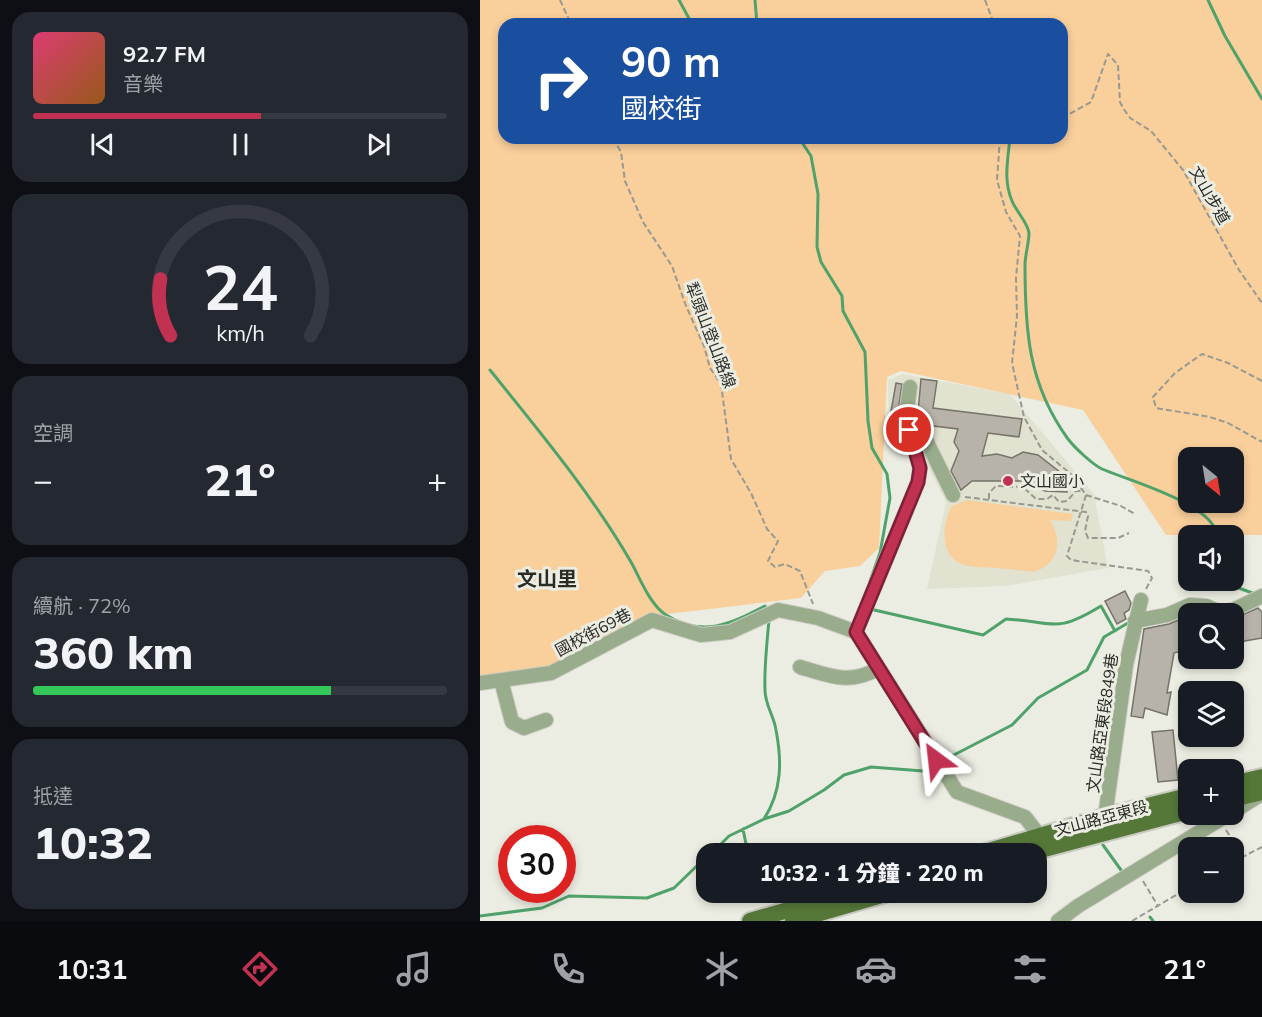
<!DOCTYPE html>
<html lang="zh-TW">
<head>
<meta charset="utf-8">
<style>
	:root { --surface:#171b24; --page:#242831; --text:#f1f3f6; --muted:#9ea1a6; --line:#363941; --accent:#c13152 }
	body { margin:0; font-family:Mulish,"Noto Sans TC",sans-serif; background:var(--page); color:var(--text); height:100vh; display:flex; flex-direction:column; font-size:22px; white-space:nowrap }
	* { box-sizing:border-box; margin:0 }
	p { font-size:20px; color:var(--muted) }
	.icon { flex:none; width:33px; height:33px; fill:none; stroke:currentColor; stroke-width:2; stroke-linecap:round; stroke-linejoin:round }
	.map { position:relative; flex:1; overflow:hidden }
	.panel { display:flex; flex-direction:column; gap:12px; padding:12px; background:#0d0f14; width:480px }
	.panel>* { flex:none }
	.hud { position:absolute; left:18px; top:18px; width:570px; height:126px; border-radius:18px; box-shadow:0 3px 9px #0003; background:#1a4fa0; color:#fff; overflow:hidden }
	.needle { width:39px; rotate:150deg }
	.controls { position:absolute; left:698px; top:447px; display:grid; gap:12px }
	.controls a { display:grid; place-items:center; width:66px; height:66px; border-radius:12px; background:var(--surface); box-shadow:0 3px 9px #0003; font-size:30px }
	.speed { position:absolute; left:18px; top:825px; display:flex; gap:12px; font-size:30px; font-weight:700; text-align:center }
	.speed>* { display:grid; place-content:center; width:78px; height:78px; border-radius:50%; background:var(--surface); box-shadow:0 3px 9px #0003; line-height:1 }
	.speed .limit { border:9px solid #d22; background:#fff; color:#111 }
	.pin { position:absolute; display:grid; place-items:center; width:51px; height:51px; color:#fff; margin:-26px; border:3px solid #fff; border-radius:50%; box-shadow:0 2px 6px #0007 }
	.me { position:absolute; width:66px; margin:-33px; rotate:330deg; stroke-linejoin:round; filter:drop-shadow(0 0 4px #0008) }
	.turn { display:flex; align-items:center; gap:21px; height:126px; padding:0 24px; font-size:27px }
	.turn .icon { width:78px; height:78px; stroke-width:2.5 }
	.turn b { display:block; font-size:42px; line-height:51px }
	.big { font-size:45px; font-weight:800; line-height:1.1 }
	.panel .tile { flex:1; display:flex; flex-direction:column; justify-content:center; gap:9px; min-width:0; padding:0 21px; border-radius:18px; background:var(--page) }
	.panel .dial { align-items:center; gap:0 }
	.dial svg { height:156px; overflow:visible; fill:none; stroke:var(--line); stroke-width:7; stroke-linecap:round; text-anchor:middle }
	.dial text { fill:var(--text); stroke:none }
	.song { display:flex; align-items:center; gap:18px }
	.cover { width:72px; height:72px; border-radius:9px; background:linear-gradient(135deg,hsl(340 70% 55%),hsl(30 70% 35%)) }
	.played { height:6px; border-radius:3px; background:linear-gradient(90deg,var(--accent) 55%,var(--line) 55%) }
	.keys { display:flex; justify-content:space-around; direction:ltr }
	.heat { display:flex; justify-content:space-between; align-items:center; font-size:33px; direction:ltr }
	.charge { height:9px; border-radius:4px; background:linear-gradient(90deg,#34c759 72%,var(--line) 0) }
	.trip { position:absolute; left:216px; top:843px; width:351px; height:60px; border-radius:18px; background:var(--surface); box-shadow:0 3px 9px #0003; font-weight:800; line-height:60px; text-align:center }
	.dock { display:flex; height:96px; justify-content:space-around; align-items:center; background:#090b0e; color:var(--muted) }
	.dock .icon { width:42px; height:42px }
	.dock .selected { color:var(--accent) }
	.dock b { font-size:27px; color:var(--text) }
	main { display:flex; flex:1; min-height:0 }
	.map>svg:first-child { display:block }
	.built { fill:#e1e3d0 }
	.green { fill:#f9cf9b; fill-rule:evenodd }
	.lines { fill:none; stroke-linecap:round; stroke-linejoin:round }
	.stream { stroke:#50a26b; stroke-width:3 }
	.building { fill:#b7b3a9; stroke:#767369; stroke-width:1.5 }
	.minor-casing { stroke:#c9cac0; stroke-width:16 }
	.major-casing { stroke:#c9cac0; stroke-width:20 }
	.path { stroke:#989991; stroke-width:2; stroke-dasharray:6 3; stroke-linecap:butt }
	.minor { stroke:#99ad8c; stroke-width:14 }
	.major { stroke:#557839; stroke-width:16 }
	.route-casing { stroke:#7d2035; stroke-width:15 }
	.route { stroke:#c13152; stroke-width:10 }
	.poi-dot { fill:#c13152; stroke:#ecede2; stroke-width:2 }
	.labels { text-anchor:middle; stroke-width:6; stroke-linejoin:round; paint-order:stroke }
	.street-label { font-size:16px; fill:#292a25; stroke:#ecede2 }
	.poi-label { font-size:16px; fill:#292a25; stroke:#ecede2; text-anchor:start }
	.quarter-label { font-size:20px; font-weight:bold; fill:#2b2c24; stroke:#ecede2 }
</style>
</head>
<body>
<main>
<section class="panel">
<div class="tile">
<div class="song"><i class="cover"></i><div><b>92.7 FM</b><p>音樂</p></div></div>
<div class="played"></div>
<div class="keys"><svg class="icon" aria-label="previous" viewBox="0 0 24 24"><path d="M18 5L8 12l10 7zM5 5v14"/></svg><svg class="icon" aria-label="pause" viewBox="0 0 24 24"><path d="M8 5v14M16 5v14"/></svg><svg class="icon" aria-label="next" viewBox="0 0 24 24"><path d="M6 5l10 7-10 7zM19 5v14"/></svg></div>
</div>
<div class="tile dial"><svg viewBox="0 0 100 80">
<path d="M14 69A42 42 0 1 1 86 69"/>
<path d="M14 69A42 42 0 0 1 9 40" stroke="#c13152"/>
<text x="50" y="56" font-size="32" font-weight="700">24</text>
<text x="50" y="72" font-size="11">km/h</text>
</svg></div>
<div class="tile"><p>空調</p>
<div class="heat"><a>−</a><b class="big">21°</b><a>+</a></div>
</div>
<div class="tile"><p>續航 · 72%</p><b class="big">360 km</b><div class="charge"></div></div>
<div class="tile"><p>抵達</p><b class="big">10:32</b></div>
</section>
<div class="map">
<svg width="782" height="921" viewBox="0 0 782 921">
	<rect width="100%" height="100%" fill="#ecede2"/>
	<path class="built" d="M423,374L530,394L614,494L628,568L526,586L447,589L466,502L434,440L409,425L408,380Z"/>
	<path class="green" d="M0,0H782V535H686L603,410L421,371L407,377L399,548L380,566L345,571L321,598L163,617L94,668L0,685ZM24,24H582V138H24ZM708,458H753V502H708Z
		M487,500L593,514L591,521L570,520C581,536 581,561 559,570C551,574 536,569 527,569C514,567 493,569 481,564C459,554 462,523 472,506Z"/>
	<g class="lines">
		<path class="stream" d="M199,0L212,24
			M275,0L277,24
			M728,0L745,36L782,99
			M319,138L331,156L338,194L337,247L341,262L362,296L363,311L385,352L388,421L392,448L407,474L410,498L400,553L390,581
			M530,138C528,159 523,180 532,201C536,211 548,223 549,233C549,243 545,255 545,265C545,330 548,384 588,439C595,448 612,464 622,469C647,480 735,504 737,536
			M10,370C60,432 111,493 151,562C160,578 170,605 186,615C223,638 251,624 285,606
			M752,580L756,587L775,594
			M390,609L503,635L526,619C576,622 575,634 621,606L635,631
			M466,759L532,725L558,698L607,670L624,637L648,623
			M284,819C302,791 302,761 296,730C294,716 285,705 285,690C284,667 287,643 289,620
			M263,829L268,854
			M623,845L641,870
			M231,854L249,836L284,819L309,811L344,790L364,775L391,767L443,771L450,767
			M0,916L62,908L89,896L167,898L194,888L226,857
			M670,917L673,921"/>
	</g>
	<path class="building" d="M441,379L457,381L453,408L542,419L539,437L508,433L502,456L517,454L532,458L543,452L558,455L589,479L587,492L565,491L546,481H492L481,490L471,471L479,451L474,442L478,429L437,424Z
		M416,383L422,384L417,419L410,417Z
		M645,591L651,603L649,610L644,613L646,619L637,624L625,601Z
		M778,608L782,612V638L753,643V619Z
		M708,616V649L694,653L687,693L691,692L687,715L665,708L663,718L651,716L664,629L689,624Z
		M693,730L698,780L678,782L672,732Z"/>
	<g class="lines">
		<g class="minor-casing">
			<path id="minor" d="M430,387L426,416L429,430L445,438L473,495
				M429,430L440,468L438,482L376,632L477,792L545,817L559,835L561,844
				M655,621L687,615L710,605L726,606L740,612L753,610L782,596
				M320,667C351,676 368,685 398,669
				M21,680L32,722L44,728L66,720
				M0,683L71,673L172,620L221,635L250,632L298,610L338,618L376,632
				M753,812L780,795
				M629,825L626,810L646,665L661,600
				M578,921L598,906L749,814"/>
		</g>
		<g class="major-casing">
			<path id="major" d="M753,784L782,777
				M753,799L782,792
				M499,854L627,816L708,796
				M545,854L708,811
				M270,921L370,892
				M313,921L412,892"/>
		</g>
		<path class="path" d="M80,0L91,24
			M505,0L514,24
			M582,118L611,102L628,54L638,65L640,102L643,108L650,118L671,131L703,170L759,270L782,303
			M133,138L141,152L145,181L163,222L192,266L206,306L224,346L230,368L241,384L251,459L271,493L287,529L298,541L288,561L295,567L305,564L320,571L333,604
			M520,138L517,180L526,212L540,236L536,278L537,316L532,363L544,417L562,450L592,475L606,495L587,556L591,560L668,571L672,578L666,589
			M782,381L748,363L722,354L695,373L673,397L676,408L730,417L748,423L782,442
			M606,495L641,506L655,514
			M485,497L606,512L608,516L605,531L608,538H638L649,533
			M509,499V493L516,486L543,487L556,499H567L573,495L579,502L587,501L596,491H603
			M746,830L763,857
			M753,862L782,847
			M663,881L678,906
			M652,921L708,888"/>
		<use href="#minor" class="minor"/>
		<use href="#major" class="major"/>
	</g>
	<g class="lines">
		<g class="route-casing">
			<path id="route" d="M429,430L440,468L438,482L376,632L456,760"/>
		</g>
		<use href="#route" class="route"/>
	</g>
	<circle class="poi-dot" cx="528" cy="481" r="6"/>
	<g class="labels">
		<g class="street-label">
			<text transform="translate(730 195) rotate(60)" y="6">文山步道</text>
			<text transform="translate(231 335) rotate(69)" y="6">犁頭山登山路線</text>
			<text transform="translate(113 632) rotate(-28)" y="6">國校街69巷</text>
			<text transform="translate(622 723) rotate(-82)" y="6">文山路亞東段849巷</text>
			<text transform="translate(621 818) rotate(-15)" y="6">文山路亞東段</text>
		</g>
		<g class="poi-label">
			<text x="540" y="487">文山國小</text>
		</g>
		<g class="quarter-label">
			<text x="67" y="586">文山里</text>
		</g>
	</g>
</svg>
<div class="controls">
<a><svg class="needle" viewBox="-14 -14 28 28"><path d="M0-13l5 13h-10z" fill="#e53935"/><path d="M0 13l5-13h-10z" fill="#9ea1a6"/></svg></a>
<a><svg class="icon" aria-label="sound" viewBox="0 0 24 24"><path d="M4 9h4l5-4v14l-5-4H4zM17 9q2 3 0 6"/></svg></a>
<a><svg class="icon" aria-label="search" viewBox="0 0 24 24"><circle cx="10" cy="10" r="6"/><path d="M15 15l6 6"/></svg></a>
<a><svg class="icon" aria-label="layers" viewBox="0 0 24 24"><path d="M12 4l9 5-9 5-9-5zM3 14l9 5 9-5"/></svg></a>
<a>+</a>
<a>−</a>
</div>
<div class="speed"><div class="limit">30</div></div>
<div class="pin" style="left:429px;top:430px;background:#d93025"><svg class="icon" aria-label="arrive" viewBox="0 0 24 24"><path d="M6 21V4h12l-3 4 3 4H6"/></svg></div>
<svg class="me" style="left:456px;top:760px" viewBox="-20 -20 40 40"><path d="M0-17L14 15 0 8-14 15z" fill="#c13152" stroke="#fff" stroke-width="4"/></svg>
<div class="trip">10:32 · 1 分鐘 · 220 m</div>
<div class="hud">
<div class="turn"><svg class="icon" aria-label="right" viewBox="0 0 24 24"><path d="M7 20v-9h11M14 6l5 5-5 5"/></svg><div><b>90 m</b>國校街</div></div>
</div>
</div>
</main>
<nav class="dock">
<b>10:31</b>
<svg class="icon selected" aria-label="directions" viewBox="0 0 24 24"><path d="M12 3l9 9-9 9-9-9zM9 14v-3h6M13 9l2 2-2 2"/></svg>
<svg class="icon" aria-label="music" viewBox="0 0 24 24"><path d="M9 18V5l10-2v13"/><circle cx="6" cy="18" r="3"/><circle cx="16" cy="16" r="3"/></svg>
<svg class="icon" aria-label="phone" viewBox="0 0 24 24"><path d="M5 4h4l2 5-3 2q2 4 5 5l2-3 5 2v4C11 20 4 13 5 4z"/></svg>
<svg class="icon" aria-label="climate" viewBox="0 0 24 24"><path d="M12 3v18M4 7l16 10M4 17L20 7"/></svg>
<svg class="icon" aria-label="car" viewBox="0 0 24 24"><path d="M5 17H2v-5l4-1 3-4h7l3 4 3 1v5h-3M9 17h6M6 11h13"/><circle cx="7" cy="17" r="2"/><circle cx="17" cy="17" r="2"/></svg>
<svg class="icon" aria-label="filters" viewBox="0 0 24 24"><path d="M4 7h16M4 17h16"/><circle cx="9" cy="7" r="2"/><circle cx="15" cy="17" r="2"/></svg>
<b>21°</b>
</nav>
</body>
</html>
